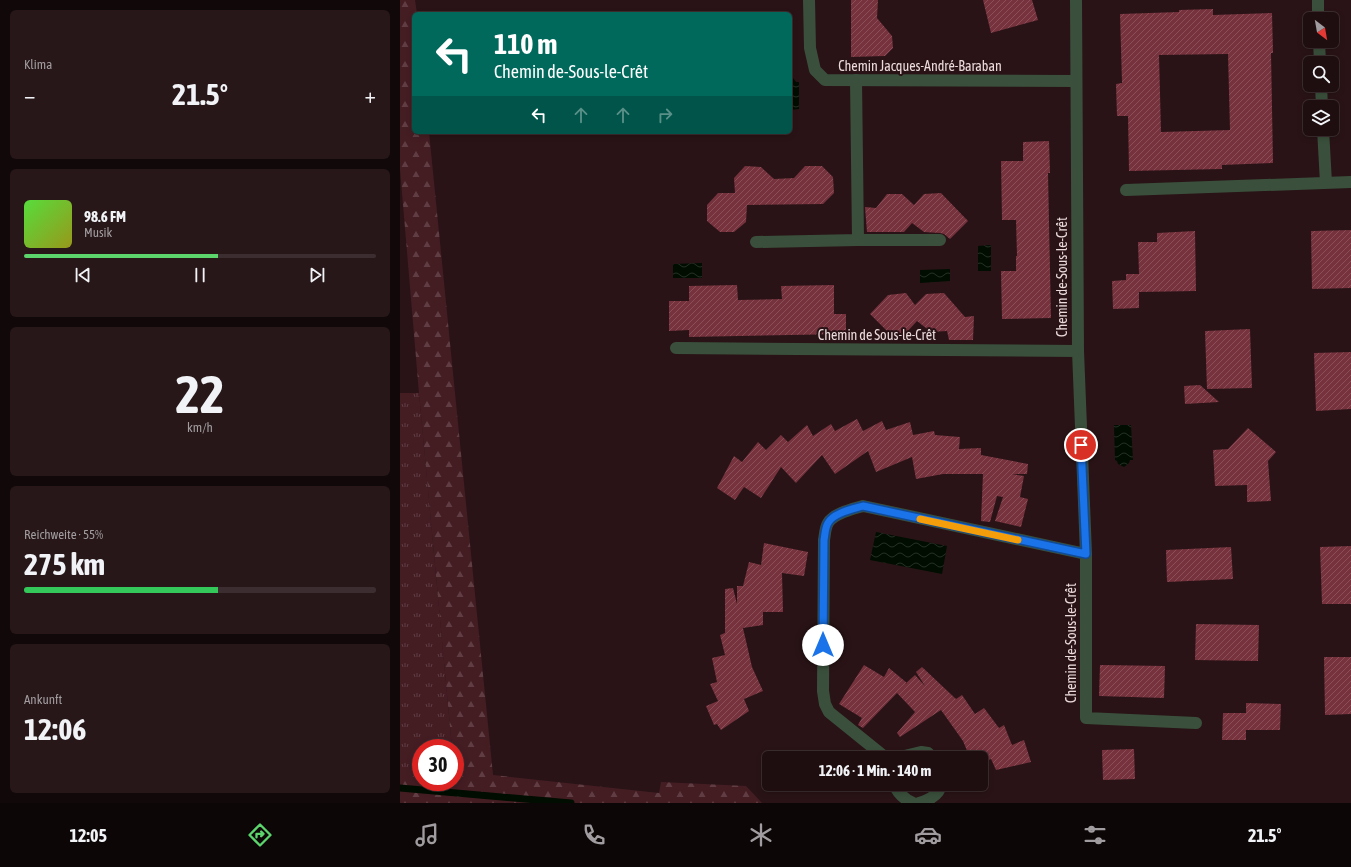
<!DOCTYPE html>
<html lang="de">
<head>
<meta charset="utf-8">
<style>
	:root { --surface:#1f0e10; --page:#271719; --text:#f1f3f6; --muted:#a19c9f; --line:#3c2e30; --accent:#5cd56d }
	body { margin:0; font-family:"Asap Condensed",sans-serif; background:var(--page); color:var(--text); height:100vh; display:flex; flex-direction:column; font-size:15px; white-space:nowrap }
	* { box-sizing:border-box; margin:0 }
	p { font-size:13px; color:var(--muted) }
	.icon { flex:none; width:22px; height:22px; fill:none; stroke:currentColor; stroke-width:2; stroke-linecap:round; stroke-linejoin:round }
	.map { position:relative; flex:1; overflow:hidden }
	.side { display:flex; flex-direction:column; gap:10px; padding:10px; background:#110809; width:400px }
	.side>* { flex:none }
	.banner { position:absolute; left:12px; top:12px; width:380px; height:122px; border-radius:6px; box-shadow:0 2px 6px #0003,0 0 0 1px var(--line); background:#00695c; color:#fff; overflow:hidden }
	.needle { width:26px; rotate:149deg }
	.fabs { position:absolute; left:903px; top:12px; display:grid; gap:8px }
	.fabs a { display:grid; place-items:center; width:36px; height:36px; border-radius:6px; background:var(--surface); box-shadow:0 2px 6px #0003,0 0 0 1px var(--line); font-size:20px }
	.speed { position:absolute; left:12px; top:739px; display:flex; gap:8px; font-size:20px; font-weight:700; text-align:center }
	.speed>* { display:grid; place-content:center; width:52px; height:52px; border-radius:50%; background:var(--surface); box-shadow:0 2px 6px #0003,0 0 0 1px var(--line); line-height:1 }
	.speed .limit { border:6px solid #d22; background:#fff; color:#111 }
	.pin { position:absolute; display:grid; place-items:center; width:34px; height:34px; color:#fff; margin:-17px; border:2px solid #fff; border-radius:50%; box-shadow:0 1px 4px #0007 }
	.me { position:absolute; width:44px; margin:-22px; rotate:0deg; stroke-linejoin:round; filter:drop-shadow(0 0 3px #0008) }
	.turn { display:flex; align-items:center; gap:14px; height:84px; padding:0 16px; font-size:18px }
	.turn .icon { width:52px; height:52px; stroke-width:2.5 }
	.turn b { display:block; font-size:28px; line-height:34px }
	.lanes { display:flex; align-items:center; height:38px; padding:0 16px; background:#0003; justify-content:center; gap:20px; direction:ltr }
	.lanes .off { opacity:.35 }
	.big { font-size:30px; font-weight:700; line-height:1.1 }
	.side .widget { flex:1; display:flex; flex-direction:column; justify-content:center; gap:6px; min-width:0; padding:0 14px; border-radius:6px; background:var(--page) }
	.side .dial { align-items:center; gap:0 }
	.dial b { font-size:52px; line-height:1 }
	.song { display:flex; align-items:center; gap:12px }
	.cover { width:48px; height:48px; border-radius:6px; background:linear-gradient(135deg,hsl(110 70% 55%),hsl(60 70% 35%)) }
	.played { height:4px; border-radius:2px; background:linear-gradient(90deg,var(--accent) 55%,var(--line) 55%) }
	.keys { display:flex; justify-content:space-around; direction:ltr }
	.heat { display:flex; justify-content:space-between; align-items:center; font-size:22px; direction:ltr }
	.charge { height:6px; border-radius:3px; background:linear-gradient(90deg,#34c759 55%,var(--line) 0) }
	.trip { position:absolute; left:362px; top:751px; width:226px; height:40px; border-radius:6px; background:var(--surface); box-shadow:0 2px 6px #0003,0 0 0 1px var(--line); font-weight:700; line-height:40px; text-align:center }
	.tab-bar { display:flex; height:64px; justify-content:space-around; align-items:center; background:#0c0606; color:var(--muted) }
	.tab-bar .icon { width:28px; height:28px }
	.tab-bar .active { color:var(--accent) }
	.tab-bar b { font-size:18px; color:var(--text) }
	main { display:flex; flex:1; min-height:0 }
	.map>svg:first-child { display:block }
	.grass { fill:url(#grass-tufts) }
	.forest { fill:url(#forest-firs) }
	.water { fill:url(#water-waves) }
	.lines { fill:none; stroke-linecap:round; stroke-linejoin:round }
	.stream { stroke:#000d00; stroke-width:7 }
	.building { fill:url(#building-hatch); fill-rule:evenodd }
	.service { stroke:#3a503c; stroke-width:12 }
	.minor { stroke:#3a503c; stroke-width:12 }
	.route-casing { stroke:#114b97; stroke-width:10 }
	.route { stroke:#1a73e8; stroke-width:7 }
	.slow { stroke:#f59e0b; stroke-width:7 }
	.labels { text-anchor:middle; stroke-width:4; stroke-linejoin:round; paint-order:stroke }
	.street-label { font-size:14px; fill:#ebdbdc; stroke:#291316 }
</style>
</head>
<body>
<main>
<section class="side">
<div class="widget"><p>Klima</p>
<div class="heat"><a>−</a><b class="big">21.5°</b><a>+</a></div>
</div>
<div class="widget">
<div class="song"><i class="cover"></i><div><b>98.6 FM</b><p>Musik</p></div></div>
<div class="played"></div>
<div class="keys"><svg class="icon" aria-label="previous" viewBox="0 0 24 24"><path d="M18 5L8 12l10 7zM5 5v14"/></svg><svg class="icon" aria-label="pause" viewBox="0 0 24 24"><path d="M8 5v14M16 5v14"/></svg><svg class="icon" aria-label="next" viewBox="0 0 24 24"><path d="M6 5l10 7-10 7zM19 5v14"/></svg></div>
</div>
<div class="widget dial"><b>22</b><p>km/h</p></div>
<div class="widget"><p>Reichweite · 55%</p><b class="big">275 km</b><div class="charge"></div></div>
<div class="widget"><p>Ankunft</p><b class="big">12:06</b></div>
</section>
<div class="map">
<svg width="951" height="803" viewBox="0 0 951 803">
	<defs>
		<pattern id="grass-tufts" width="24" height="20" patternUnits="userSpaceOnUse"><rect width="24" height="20" fill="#441d23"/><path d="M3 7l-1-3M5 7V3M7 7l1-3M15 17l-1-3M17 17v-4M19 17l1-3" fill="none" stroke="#5f3d42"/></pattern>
		<pattern id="forest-firs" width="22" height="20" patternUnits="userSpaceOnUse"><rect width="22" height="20" fill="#441d23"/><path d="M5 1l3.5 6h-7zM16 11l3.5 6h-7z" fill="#5f3d42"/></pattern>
		<pattern id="water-waves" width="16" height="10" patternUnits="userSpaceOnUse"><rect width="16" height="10" fill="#000d00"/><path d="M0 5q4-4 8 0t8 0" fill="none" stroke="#253025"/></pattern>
		<pattern id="building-hatch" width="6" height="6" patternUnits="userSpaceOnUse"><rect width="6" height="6" fill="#76323d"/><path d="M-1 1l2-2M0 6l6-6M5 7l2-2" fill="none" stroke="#8a4f58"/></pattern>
	</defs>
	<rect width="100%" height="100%" fill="#291316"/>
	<path class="grass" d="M0,393H19L52,748H21V774H0Z"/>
	<path class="forest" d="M0,0H15L17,14H14V132H29L93,775L259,793L261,782L346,786L362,803H0V774H21V782H55V748H52L19,393L0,169Z"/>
	<path class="water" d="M393,78L396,82H399V109L390,110V80Z
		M591,245V271H578V246Z
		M302,263V278H273V264Z
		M550,269V281L520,283V270Z
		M731,425L733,460H730L729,463L724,467L718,464L717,461L715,460L714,425Z
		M476,532L547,546L542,574L470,560Z"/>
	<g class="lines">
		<path class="stream" d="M0,788L171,803"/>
	</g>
	<path class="building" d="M451,0H478L477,18L492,36L493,48L485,56L451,57Z
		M583,0H632L638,20L591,33Z
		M813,9V15L872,13L873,53H871L873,163L822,165V169L729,171L728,116H717L716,84L722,83L720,14L779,12V10ZM828,54L830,130L761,132L759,55Z
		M649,141L650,173H648L651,318L602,319L601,271H616V256H617L616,220H602L601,161H623V142Z
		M345,166L361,167L374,179L394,178L405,166H422L433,177L434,193L423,204L347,205L346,222L334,232H320L307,221V205L318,193H335L334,178Z
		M541,193L568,221L550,239L544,234L540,233L524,232L512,223L504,232H467L465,207L476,208L487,194H502L514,205L524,194Z
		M951,230V288L912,289L911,231Z
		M795,231L796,291L739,292V308L713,309L712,281L726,280V274H739L738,242H757V233Z
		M337,285L338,300L382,299L381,286L434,285V314H446V334L289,337V330L269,331V301H289V286Z
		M506,293L515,305L526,294L544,293L565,317L574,316L573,340H549L547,331L531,332L517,321L506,333L490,334L470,314L488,295Z
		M850,329L852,388L807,389L805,331Z
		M951,352V409L916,411L914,353Z
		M800,385L819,402L785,404L784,386Z
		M457,419L463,431L482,421L486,430L510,422L513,435L534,431L535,435L560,437L559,449L581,448V455L628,464L627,474H612L624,476L620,497L628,499L621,527L595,521L603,497L597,496L590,522L581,521L583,474H543L516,479L512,457L476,472L468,451L435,474L422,455L396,483L381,467L361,498L344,487L335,500L317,488L334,456L342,462L358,442L366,450L381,435L388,442L407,425L413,436L431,424L435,431Z
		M848,428L876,452L868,461L871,501L847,502V485L815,486L813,450L828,449Z
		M364,543L408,552L404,576L382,573L383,612H363V625L343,628L352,667L363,691L344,699L349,711L321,730L317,724L314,725L306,706L318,701L310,684L317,682L312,658L325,655L320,635L325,633V589L333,588L337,604V586H343L349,562L361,565Z
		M951,546V604H922L920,547Z
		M831,547L833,579L767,582L766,550Z
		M796,624L859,625L858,661L795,660Z
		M924,657H951V714L925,715Z
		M464,665L484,677L489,668L507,683L505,684L515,675L525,686L516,672L522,667L556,699L562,695L575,714L584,708L599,728L604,725L612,745L624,740L631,762L596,770L591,759L581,763V758H570L563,741L541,710L500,737L497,733L515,712L497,693L463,728L458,725L463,716L462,718L439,704Z
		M700,665L765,666L764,698L699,696Z
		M846,703L881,704L880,730H846V740H822L823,713H846Z
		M734,749L735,779L703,780L702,750Z"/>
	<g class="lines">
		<path class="service" d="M456,80L458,240H540
			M356,242L458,240"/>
		<path class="minor" d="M409,0L410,48L415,70L425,80L676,81
			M676,0L678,351L686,554V718L796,723
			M918,0V19
			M919,41L920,63
			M921,85L922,107
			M923,129L926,183
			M726,190L951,182
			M276,348L678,351
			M486,758L429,712L425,704L423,691L424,540C425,535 425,528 428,523C434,513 453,509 463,506L686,554
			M496,758L521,752L528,753L533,758
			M494,784C498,794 504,799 513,803
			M519,803C529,800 540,795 541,784"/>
	</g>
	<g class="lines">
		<g class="route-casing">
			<path id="route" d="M423,645L424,540C425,535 425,528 428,523C433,513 453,509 463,506L686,554L681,445"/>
		</g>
		<use href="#route" class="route"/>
		<path class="slow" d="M520,519L618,540"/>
	</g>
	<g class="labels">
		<g class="street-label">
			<text x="520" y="71">Chemin Jacques-André-Baraban</text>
			<text transform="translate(662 277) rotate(-90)" y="5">Chemin de-Sous-le-Crêt</text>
			<text x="477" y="340">Chemin de Sous-le-Crêt</text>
			<text transform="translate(671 643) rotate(-90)" y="5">Chemin de-Sous-le-Crêt</text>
		</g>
	</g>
</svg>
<div class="fabs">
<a><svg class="needle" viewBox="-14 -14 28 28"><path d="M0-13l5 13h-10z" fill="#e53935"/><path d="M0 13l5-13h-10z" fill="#a19c9f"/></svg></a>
<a><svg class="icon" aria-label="search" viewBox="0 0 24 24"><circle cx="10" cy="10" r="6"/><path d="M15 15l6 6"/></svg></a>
<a><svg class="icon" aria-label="layers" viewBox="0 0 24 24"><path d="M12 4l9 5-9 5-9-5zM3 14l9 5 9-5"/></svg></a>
</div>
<div class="speed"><div class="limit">30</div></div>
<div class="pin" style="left:681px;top:445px;background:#d93025"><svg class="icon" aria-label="arrive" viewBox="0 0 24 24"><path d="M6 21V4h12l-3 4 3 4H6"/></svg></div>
<svg class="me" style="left:423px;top:645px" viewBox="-20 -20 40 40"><circle r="19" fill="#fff"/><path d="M0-13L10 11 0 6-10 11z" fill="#1a73e8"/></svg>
<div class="trip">12:06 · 1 Min. · 140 m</div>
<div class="banner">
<div class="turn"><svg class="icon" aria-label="left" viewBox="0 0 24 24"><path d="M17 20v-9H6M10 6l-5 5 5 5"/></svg><div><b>110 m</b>Chemin de-Sous-le-Crêt</div></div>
<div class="lanes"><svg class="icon" aria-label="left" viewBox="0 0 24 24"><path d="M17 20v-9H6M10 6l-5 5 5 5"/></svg><svg class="icon off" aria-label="ahead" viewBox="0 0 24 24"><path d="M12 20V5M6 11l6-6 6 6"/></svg><svg class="icon off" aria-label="ahead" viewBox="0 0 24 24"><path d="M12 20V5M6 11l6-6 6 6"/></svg><svg class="icon off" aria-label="right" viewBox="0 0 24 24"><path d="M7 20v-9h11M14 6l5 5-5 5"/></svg></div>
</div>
</div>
</main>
<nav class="tab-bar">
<b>12:05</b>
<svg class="icon active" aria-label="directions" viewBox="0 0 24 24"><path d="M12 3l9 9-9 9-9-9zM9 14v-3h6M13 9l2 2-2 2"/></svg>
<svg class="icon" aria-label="music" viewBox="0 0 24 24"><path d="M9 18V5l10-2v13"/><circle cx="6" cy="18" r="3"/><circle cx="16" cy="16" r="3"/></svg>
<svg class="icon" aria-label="phone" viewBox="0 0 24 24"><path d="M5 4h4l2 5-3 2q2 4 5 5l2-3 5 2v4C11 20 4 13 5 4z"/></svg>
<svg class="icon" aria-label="climate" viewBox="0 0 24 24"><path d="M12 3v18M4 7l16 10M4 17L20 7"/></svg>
<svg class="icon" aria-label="car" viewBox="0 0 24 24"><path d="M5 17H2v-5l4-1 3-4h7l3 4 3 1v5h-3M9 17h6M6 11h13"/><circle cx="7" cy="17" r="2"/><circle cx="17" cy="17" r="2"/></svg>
<svg class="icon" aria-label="filters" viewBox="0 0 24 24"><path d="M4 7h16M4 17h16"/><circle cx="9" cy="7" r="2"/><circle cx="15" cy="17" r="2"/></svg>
<b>21.5°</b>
</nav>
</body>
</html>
